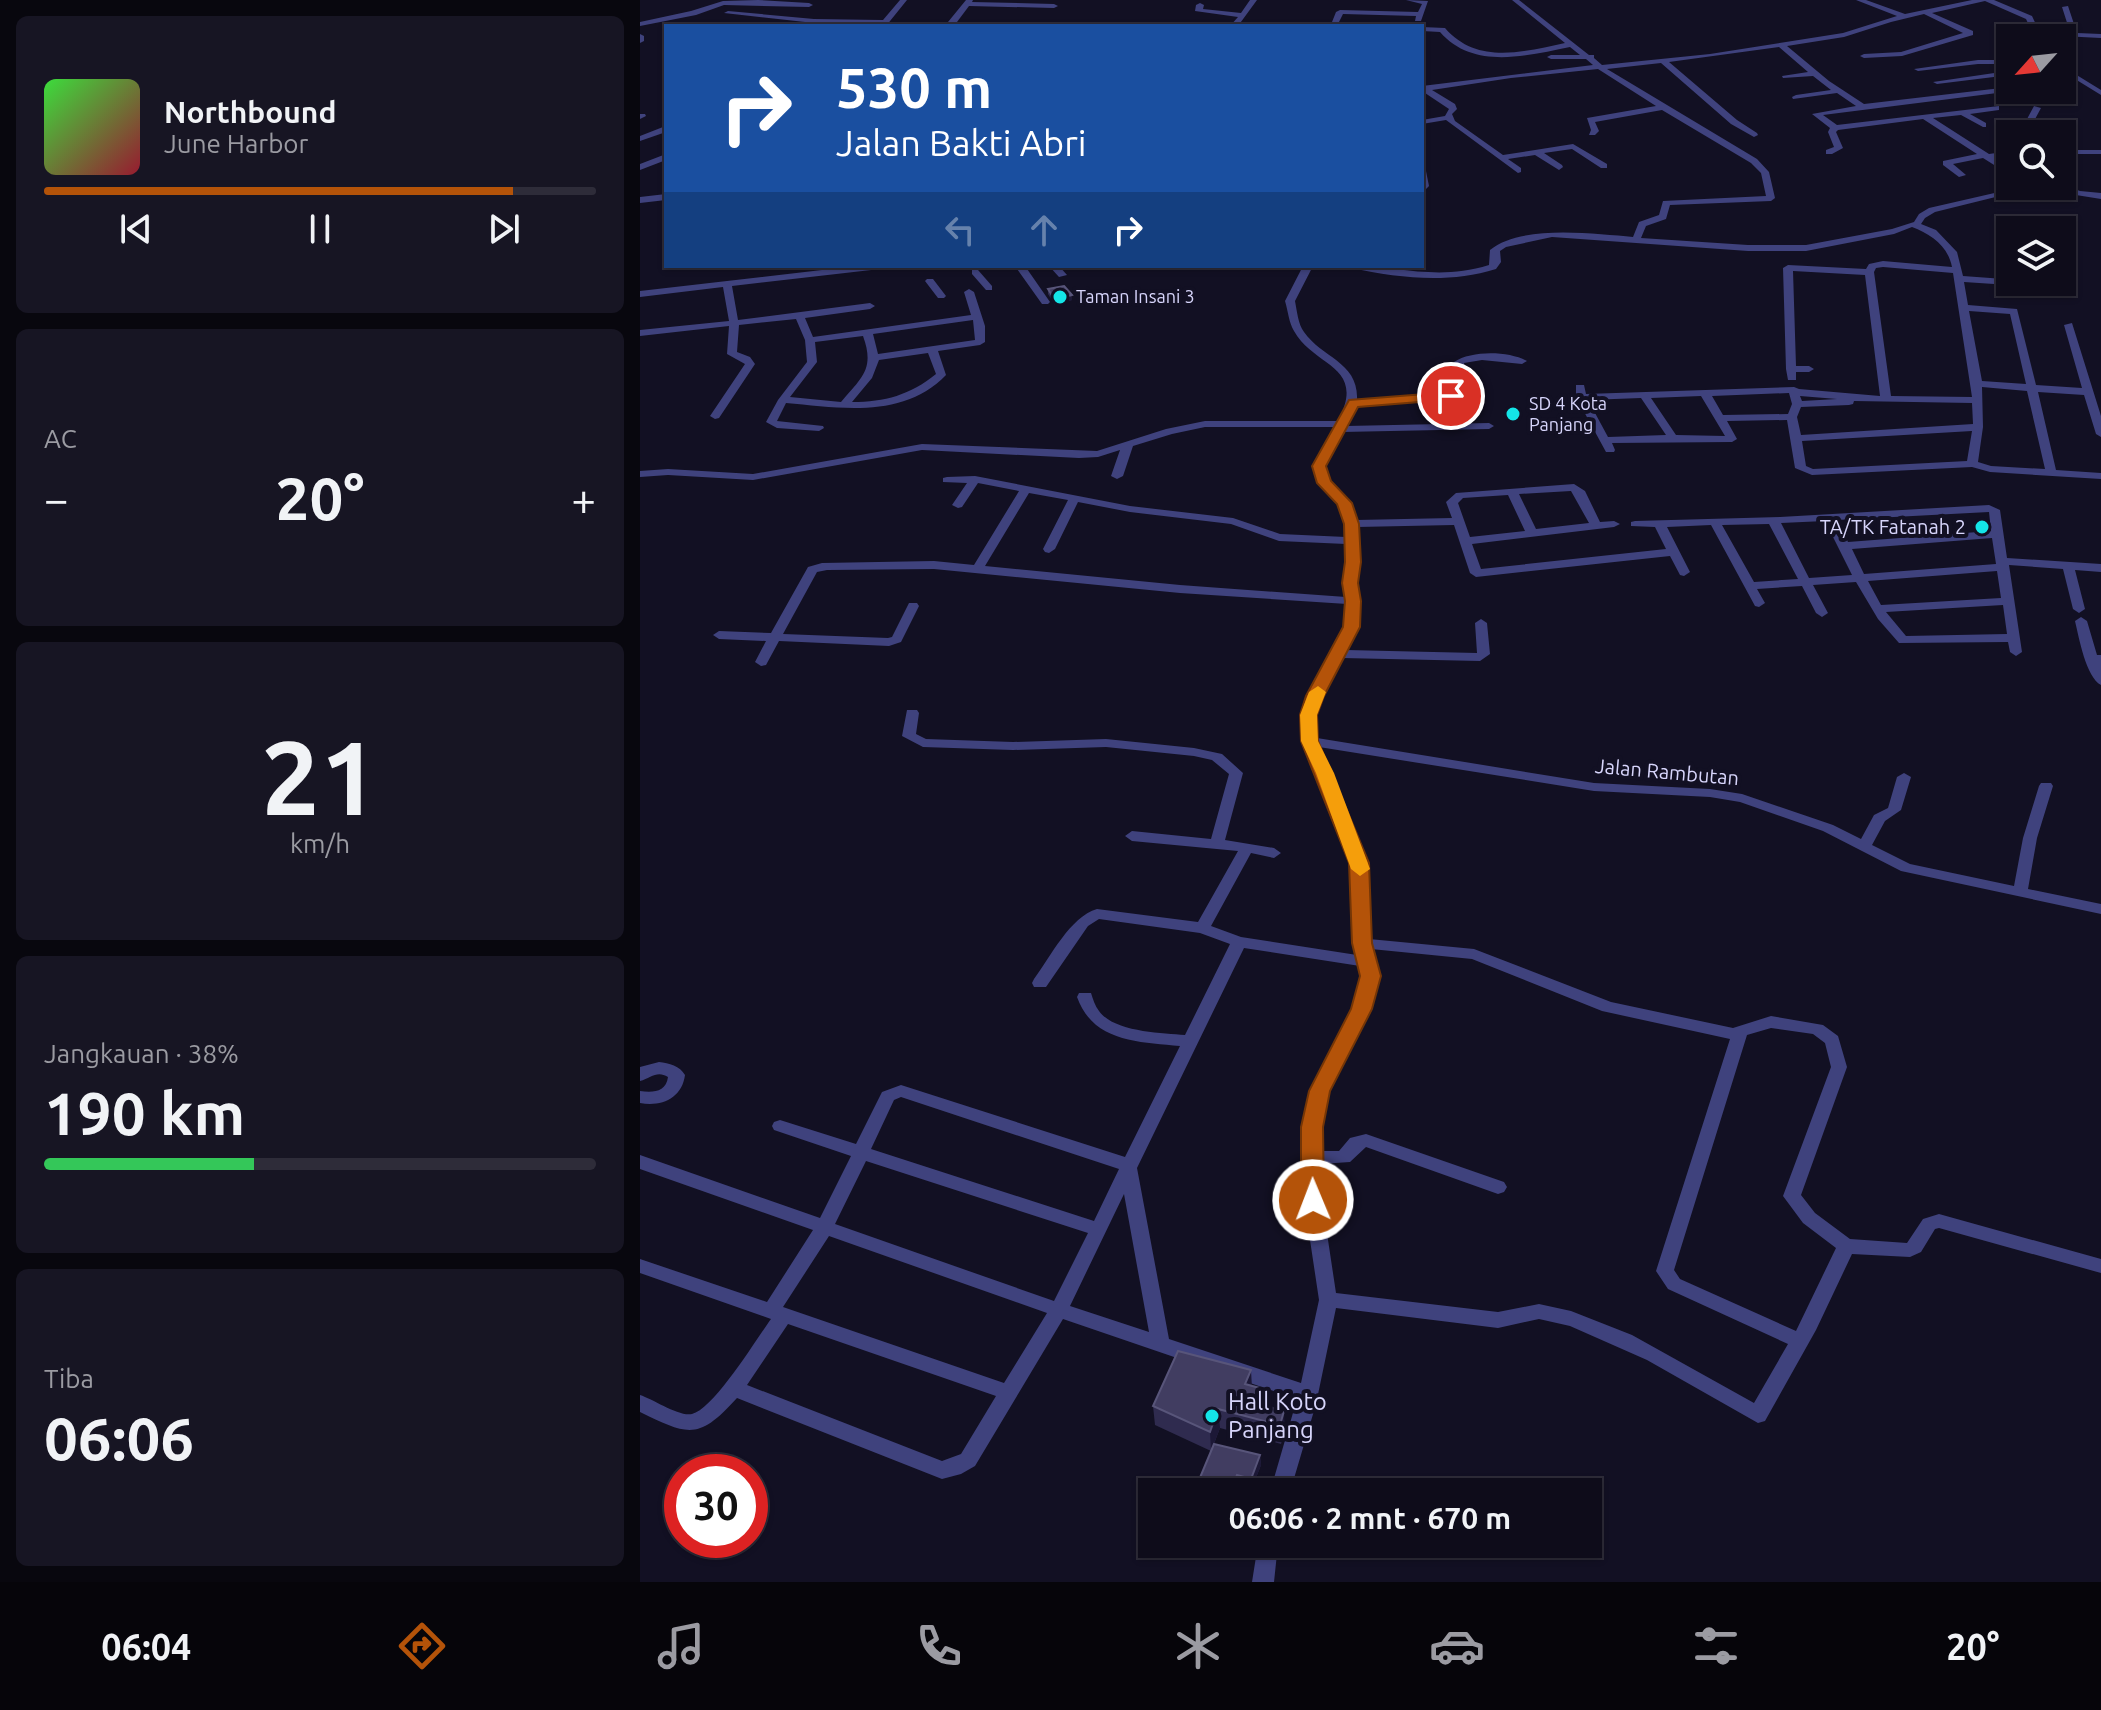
<!DOCTYPE html>
<html lang="id">
<head>
<meta charset="utf-8">
<style>
	:root { --surface:#0e0c1a; --page:#171523; --text:#f1f3f6; --muted:#9b9ba2; --line:#2e2c39; --accent:#b45309 }
	body { margin:0; font-family:Ubuntu,sans-serif; background:var(--page); color:var(--text); height:100vh; display:flex; flex-direction:column; font-size:30px; white-space:nowrap }
	* { box-sizing:border-box; margin:0 }
	p { font-size:26px; color:var(--muted) }
	.icon { flex:none; width:44px; height:44px; fill:none; stroke:currentColor; stroke-width:2; stroke-linecap:round; stroke-linejoin:round }
	.map { position:relative; flex:1; overflow:hidden }
	.drawer { display:flex; flex-direction:column; gap:16px; padding:16px; background:#08070e; width:640px }
	.drawer>* { flex:none }
	.guide { position:absolute; left:24px; top:24px; width:760px; height:244px; border-radius:0px; box-shadow:0 2px 6px #0004,0 0 0 2px var(--line); background:#1a4fa0; color:#fff; overflow:hidden }
	.needle { width:52px; rotate:243deg }
	.tools { position:absolute; left:1356px; top:24px; display:grid; gap:16px }
	.tools a { display:grid; place-items:center; width:80px; height:80px; border-radius:0px; background:var(--surface); box-shadow:0 2px 6px #0004,0 0 0 2px var(--line); font-size:40px }
	.speed { position:absolute; left:24px; top:1454px; display:flex; gap:16px; font-size:40px; font-weight:700; text-align:center }
	.speed>* { display:grid; place-content:center; width:104px; height:104px; border-radius:50%; background:var(--surface); box-shadow:0 2px 6px #0004,0 0 0 2px var(--line); line-height:1 }
	.speed .limit { border:12px solid #d22; background:#fff; color:#111 }
	.pin { position:absolute; display:grid; place-items:center; width:68px; height:68px; color:#fff; margin:-34px; border:4px solid #fff; border-radius:50%; box-shadow:0 2px 8px #0007 }
	.me { position:absolute; width:88px; margin:-44px; rotate:359deg; stroke-linejoin:round; filter:drop-shadow(0 0 6px #0008) }
	.turn { display:flex; align-items:center; gap:28px; height:168px; padding:0 40px; font-size:36px }
	.turn .icon { width:104px; height:104px; stroke-width:2.5 }
	.turn b { display:block; font-size:56px; line-height:68px }
	.lanes { display:flex; align-items:center; height:76px; padding:0 40px; background:#0003; justify-content:center; gap:40px; direction:ltr }
	.lanes .off { opacity:.35 }
	.big { font-size:60px; font-weight:600; line-height:1.1 }
	.drawer .tile { flex:1; display:flex; flex-direction:column; justify-content:center; gap:12px; min-width:0; padding:0 28px; border-radius:12px; background:var(--page) }
	.drawer .dial { align-items:center; gap:0 }
	.dial b { font-size:104px; line-height:1 }
	.song { display:flex; align-items:center; gap:24px }
	.cover { width:96px; height:96px; border-radius:12px; background:linear-gradient(135deg,hsl(120 70% 55%),hsl(350 70% 35%)) }
	.played { height:8px; border-radius:4px; background:linear-gradient(90deg,var(--accent) 85%,var(--line) 85%) }
	.keys { display:flex; justify-content:space-around; direction:ltr }
	.heat { display:flex; justify-content:space-between; align-items:center; font-size:44px; direction:ltr }
	.charge { height:12px; border-radius:6px; background:linear-gradient(90deg,#34c759 38%,var(--line) 0) }
	.trip { position:absolute; left:498px; top:1478px; width:464px; height:80px; border-radius:0px; background:var(--surface); box-shadow:0 2px 6px #0004,0 0 0 2px var(--line); font-weight:600; line-height:80px; text-align:center }
	.tabs { display:flex; height:128px; justify-content:space-around; align-items:center; background:#06050a; color:var(--muted) }
	.tabs .icon { width:56px; height:56px }
	.tabs .selected { color:var(--accent) }
	.tabs b { font-size:36px; color:var(--text) }
	main { display:flex; flex:1; min-height:0 }
	.map>svg:first-child { display:block }
	.lines { fill:none; stroke-linecap:round; stroke-linejoin:round }
	.minor { fill:#3f427d; fill-rule:evenodd }
	.wall { fill:#2f2b4f }
	.shaded-wall { fill:#1c1836 }
	.building { fill:#413d61; stroke:#58557a; stroke-width:2 }
	.route { fill:#b45309; stroke:#753606; stroke-width:2 }
	.slow { fill:#f59e0b }
	.poi-dot { fill:#14e5e8; stroke:#121023; stroke-width:3 }
	.labels { text-anchor:middle; stroke-width:8; stroke-linejoin:round; paint-order:stroke }
	.far-poi-label { font-size:18px; fill:#d7d5fb; stroke:#121023; text-anchor:start }
	.poi-label { font-size:20px; fill:#d7d5fb; stroke:#121023; text-anchor:end }
	.street-label { font-size:20px; fill:#d7d5fb; stroke:#121023 }
	.near-poi-label { font-size:24px; fill:#d7d5fb; stroke:#121023; text-anchor:start }
</style>
</head>
<body>
<main>
<section class="drawer">
<div class="tile">
<div class="song"><i class="cover"></i><div><b>Northbound</b><p>June Harbor</p></div></div>
<div class="played"></div>
<div class="keys"><svg class="icon" aria-label="previous" viewBox="0 0 24 24"><path d="M18 5L8 12l10 7zM5 5v14"/></svg><svg class="icon" aria-label="pause" viewBox="0 0 24 24"><path d="M8 5v14M16 5v14"/></svg><svg class="icon" aria-label="next" viewBox="0 0 24 24"><path d="M6 5l10 7-10 7zM19 5v14"/></svg></div>
</div>
<div class="tile"><p>AC</p>
<div class="heat"><a>−</a><b class="big">20°</b><a>+</a></div>
</div>
<div class="tile dial"><b>21</b><p>km/h</p></div>
<div class="tile"><p>Jangkauan · 38%</p><b class="big">190 km</b><div class="charge"></div></div>
<div class="tile"><p>Tiba</p><b class="big">06:06</b></div>
</section>
<div class="map">
<svg width="1461" height="1582" viewBox="0 0 1461 1582">
	<rect width="100%" height="100%" fill="#121023"/>
	<g class="lines">
		<path class="minor" d="M118,0L169,3L173,5L169,7L84,5L56,15L0,26V22L51,11L83,1Z
			M260,0H267L246,26L174,23L84,13L88,11L174,19L243,20Z
			M326,0H333L332,2L414,4L418,6L414,8L329,6L314,26H308V22Z
			M610,0H617L598,26H590L598,17L555,11L556,5L560,3L564,5L563,9L601,13Z
			M766,0L788,1L781,21H775L776,16L703,14L699,22L762,24L766,26H685L682,24L692,22L696,12L700,10L778,12L782,4Z
			M872,0H879L949,55H954V58L962,65L1070,54L1203,33L1257,16L1216,0H1226L1265,14L1332,0H1354L1392,16L1399,31L1430,32L1422,7L1428,6L1437,33L1461,34V38L1401,35L1403,38H1395L1386,19L1345,1L1292,13L1333,31V35L1262,56L1224,58L1220,56L1224,54L1261,52L1323,33L1284,14L1251,22L1204,37L1147,46L1189,81L1224,104L1370,87V90L1373,91L1183,115L1197,125L1359,106V110L1330,114L1346,123V127H1343L1321,115L1293,118L1349,154L1370,151V155L1355,158L1370,168V175L1343,158L1313,164L1326,175L1319,177L1303,165V161L1337,154L1283,119L1198,130L1196,132L1203,148L1192,154H1186V150L1194,147L1188,132L1190,128L1172,114L1216,106L1197,93L1153,99L1152,97L1156,95L1191,90L1173,76L1143,78L1142,76L1168,72L1139,47L1029,62L1097,120L1117,133L1118,135L1114,137L1091,124L1021,63L967,69L1117,159L1129,172L1135,198L1131,201L1030,205L1026,219L1006,226L1001,238L1108,245H1166L1252,229L1274,222L1279,214L1289,208L1385,186H1400L1295,212L1285,218L1281,224L1296,230L1317,252L1323,276L1364,279L1358,250L1366,248L1370,263V282H1374L1369,285L1324,282L1328,305L1377,309L1396,385L1442,388L1424,325L1432,323L1461,416V437L1456,434L1444,395L1398,392L1416,470L1461,473V479L1350,472L1332,467L1172,475L1155,468L1147,420L1087,421L1097,439L1092,442L972,443L975,450L974,452H966L936,397V385H944L946,394L1154,387L1159,389L1240,396L1225,275L1153,271L1156,366H1169L1174,369L1169,372H1156V380H1148L1146,369L1143,268L1148,265L1226,269L1229,264L1243,261L1312,267C1308,246 1291,234 1272,227L1254,234L1166,251H1108L912,237L866,247L860,251L861,262L856,269C807,284 760,278 711,268L709,266C761,266 797,281 849,265L850,250C881,224 955,234 993,237L999,222L1019,215L1023,201L1126,196L1121,173L1111,163L1022,110L955,122L959,131L955,135H949L951,130L947,118L1016,106L958,69L871,78L792,90L815,104L817,109L812,114L815,121L863,155L933,144L967,164V168H961L932,149L904,153L922,165L923,167L919,170L895,155L868,159L881,168V172L878,173L806,120L782,124V120L805,116L809,109L782,91V86L953,65L946,59H911L907,57L911,55H940L930,47C886,56 833,70 800,32L782,31V27L805,28C837,65 883,52 925,43ZM1243,267L1313,273L1332,397L1251,396L1234,272L1236,268ZM1329,311L1370,314L1386,384L1342,381ZM1342,387L1387,391L1405,469L1351,466L1338,462L1343,427ZM1149,393L1152,404L1148,414L1083,415L1072,396ZM1061,396L1085,436L1036,435L1011,398ZM1160,396L1197,399L1162,401ZM1001,398L1026,435L968,437L948,400ZM1214,401L1332,403L1333,424L1161,435L1157,417L1161,407L1209,405L1213,404ZM1332,431L1327,461L1173,469L1166,466L1162,441Z
			M0,34L4,36V41L0,43Z
			M1338,60H1370V64H1338L1278,71L1274,69Z
			M1422,66L1461,90V95L1422,71Z
			M1368,71L1370,75L1297,84L1293,82Z
			M1394,106L1401,108L1387,134H1379Z
			M0,114H5L6,116L0,119Z
			M23,127H26V132L0,141V136Z
			M1422,150H1461V154H1422Z
			M26,154V160L0,170V164Z
			M782,168L786,171L789,186L782,193Z
			M1422,184L1440,191L1461,193V199L1436,195L1415,186H1422Z
			M26,194V200L0,203V197Z
			M216,266H245L240,269L92,286L98,320L230,303L235,306L230,309L165,318L173,337L331,315L324,292L329,289L334,292L345,326V342L340,345L298,351L306,375C264,419 201,408 146,403L137,421L183,426L184,428L179,431L137,428L126,422L138,400L167,362L165,340L156,319L99,325L97,352L110,357L115,364L79,418L75,419L70,416L105,364L87,354L89,326L0,336V330L89,321L83,287L0,297V291ZM333,320L335,340L238,354L233,334ZM223,336C235,369 222,377 201,402L150,397L177,362L175,342ZM288,353L296,374C270,395 245,402 212,402L232,378L239,360Z
			M375,266H385L410,302L408,304H402Z
			M409,266H419L427,275L419,277Z
			M663,266H673L655,301C657,311 658,324 664,332C682,358 719,362 717,400L813,392L818,389L814,362C832,350 869,351 887,361L882,364L842,360L824,363L828,390L820,397L715,406L706,426L849,423L854,426L849,429L702,432L685,466L689,482L710,503L716,520L812,518L806,502L816,493L934,484L945,491L960,522L974,521L980,524L974,527L832,544L841,569L1026,549L1015,527L991,526V522L995,521L1140,517L1349,505L1360,510L1367,558L1461,564V572L1435,570L1445,609L1439,613L1433,609L1423,569L1369,565L1382,652L1376,656L1370,652L1368,642L1259,643L1238,619L1216,582L1173,585L1188,613L1182,617L1176,613L1162,586L1117,589L1125,603L1119,607L1115,606L1071,525L1027,527L1050,572L1044,576L1040,575L1030,556L836,577L830,573L814,525L717,527L718,627L706,650L837,653L835,623L841,619L847,623L850,654L840,661L702,658C686,688 675,702 677,738L954,783L1070,789L1102,794L1193,825L1221,839L1234,815L1248,808L1257,777L1264,773L1271,777L1261,810L1245,821L1232,845L1270,864L1374,886L1383,838L1399,786L1401,783H1411L1413,786L1397,838L1388,889L1461,904V914L1261,871L1183,831L1100,802L1070,797L954,791L679,747L726,863L729,939L834,949L971,1002L1093,1028L1131,1016L1183,1025L1198,1036L1207,1067L1161,1195L1175,1213L1210,1239L1267,1243L1283,1219L1299,1214L1461,1259V1273L1299,1228L1295,1229L1281,1252L1270,1257L1212,1254L1176,1330L1125,1421L1118,1423L1007,1360L930,1326L899,1319L858,1328L696,1308L676,1404L650,1492H630L657,1399L423,1319L335,1466L321,1474L302,1479L97,1398C59,1440 49,1436 0,1412V1395C13,1399 39,1417 52,1414C74,1409 117,1338 131,1319L0,1273V1259L127,1302L173,1230L0,1169V1155L180,1218L211,1156L134,1130L132,1126L134,1122L140,1120L216,1144L242,1092L261,1085L485,1157L540,1046C498,1042 453,1042 437,997L439,993H451C453,999 455,1006 459,1011C474,1032 521,1033 545,1035L590,944L560,933L459,919L448,926L406,987H394L392,983L394,979C411,956 430,917 457,909L558,922L598,851L492,841L485,836L492,831L571,839L589,774L572,760L554,756L466,747L373,750L283,747L262,736L267,710H277L279,713L276,734L286,739L373,742L466,739L554,748L582,754L603,773L585,840L634,848L641,853L634,858L611,853L571,926L601,937L717,955L714,943L712,863L663,741L662,715L668,696L706,627L707,604L540,593L294,569L187,570L177,572L143,634L248,638L252,637L269,603H277L279,606L261,642L249,646L139,641L126,665L121,666L115,662L126,641L79,639L73,635L79,631L131,633L168,567L182,563L294,561L334,565L379,491L338,483L322,507L318,508L312,505L327,483L303,482V478L307,477L335,476L490,506L593,518L640,534L706,537L705,524L699,504L678,483L673,466L695,427H565L532,434L493,446L483,476L477,479L471,476L480,450L458,457L439,458L282,450L113,480L28,475L0,477V471L28,469L113,474L282,444L457,451L526,429L565,421H698C727,365 675,368 654,331C649,323 648,311 645,301ZM931,491L949,523L896,529L879,494ZM389,493L428,500L403,549L405,552L409,553L415,549L438,502L490,512L591,524L639,541L706,544C707,562 703,579 706,597L540,585L345,566ZM868,495L885,531L830,537L818,503L823,498ZM1349,512L1351,531L1208,542L1197,520ZM1185,521L1212,575L1169,578L1141,523ZM1129,524L1158,579L1114,582L1082,525ZM1352,538L1356,564L1224,574L1212,549ZM1357,571L1361,598L1241,605L1228,581ZM1363,605L1367,634L1266,636L1246,612ZM604,948L720,966L722,976L713,1009L671,1091L664,1127V1200L679,1300L661,1383L529,1339L497,1168ZM731,949L832,959L962,1011L1090,1039L1016,1271L1028,1289L1148,1344L1114,1403L992,1335L931,1311L899,1304L858,1312L696,1293L682,1200L681,1164L710,1162L726,1147L858,1194L864,1192L867,1187L864,1182L726,1134L710,1138L699,1151H681L680,1127L687,1091L729,1009L738,976ZM1131,1028L1173,1034L1185,1043L1191,1067L1143,1196L1163,1223L1196,1248L1156,1331L1040,1279L1034,1270L1107,1035ZM261,1097L479,1169L454,1221L231,1149L254,1100ZM226,1161L448,1233L414,1301L195,1224ZM484,1194L509,1332L430,1306ZM189,1236L407,1313L364,1383L143,1307ZM148,1324L356,1396L321,1454L302,1461L107,1385Z
			M332,270H338L352,286V290H346L332,274Z
			M287,279H293L306,296L304,298H298L285,281Z
			M1441,617L1447,621L1457,655H1461V685C1446,677 1439,638 1435,621Z
			M19,1062C29,1063 40,1066 45,1075C42,1098 22,1107 0,1103V1091C13,1093 26,1092 28,1077C17,1070 11,1078 0,1081V1067Z
			M618,1544H638L634,1582H612Z"/>
	</g>
	<path class="wall" d="M408,289L432,295V300L415,305L408,294Z
		M627,1390L628,1407L645,1430L641,1444L580,1428L572,1449L620,1455L621,1465L612,1488L597,1484L571,1451L515,1425L513,1406Z"/>
	<path class="shaded-wall" d="M432,295V300L415,305V300Z
		M611,1370L612,1388L605,1384Z
		M627,1390L628,1409L621,1405Z
		M578,1409L580,1428L571,1451L570,1432Z
		M644,1411L645,1430L641,1444L640,1425Z
		M620,1455L621,1465L612,1488L611,1479Z
		M597,1475V1484L594,1492H590Z"/>
	<path class="building" d="M424,286L432,295L415,300L408,289Z
		M538,1351L611,1370L605,1384L627,1390L621,1405L644,1411L640,1425L578,1409L570,1432L513,1406Z
		M574,1444L620,1455L611,1479L597,1475L590,1492H554Z"/>
	<path class="route" d="M811,392L816,394V399L718,407L686,466L691,481L712,503L719,524L721,562L718,583L721,601L720,627L684,696L677,715L678,741L729,863L732,943L741,976L732,1009L690,1091L683,1127L684,1200L681,1206L673,1208L665,1206L661,1200V1127L669,1091L711,1009L720,976L712,943L709,863L661,741L660,715L666,696L703,627L705,601L702,583L705,562L704,524L697,504L677,483L672,466L709,400Z"/>
	<path class="slow" d="M678,686L686,692L677,715L678,741L694,773L730,869L720,876L711,869L676,773L661,741L660,715L669,692Z"/>
	<g class="poi-dot">
		<circle cx="420" cy="297" r="8"/>
		<circle cx="873" cy="414" r="8"/>
		<circle cx="1342" cy="527" r="8"/>
		<circle cx="572" cy="1416" r="8"/>
	</g>
	<g class="labels">
		<g class="far-poi-label">
			<text x="436" y="303">Taman Insani 3</text>
			<text x="889" y="410">SD 4 Kota<tspan x="889" dy="21">Panjang</tspan></text>
		</g>
		<g class="poi-label">
			<text x="1326" y="534">TA/TK Fatanah 2</text>
		</g>
		<g class="street-label">
			<text transform="translate(1027 772) rotate(5)" y="7">Jalan Rambutan</text>
		</g>
		<g class="near-poi-label">
			<text x="588" y="1410">Hall Koto<tspan x="588" dy="28">Panjang</tspan></text>
		</g>
	</g>
</svg>
<div class="tools">
<a><svg class="needle" viewBox="-14 -14 28 28"><path d="M0-13l5 13h-10z" fill="#e53935"/><path d="M0 13l5-13h-10z" fill="#9b9ba2"/></svg></a>
<a><svg class="icon" aria-label="search" viewBox="0 0 24 24"><circle cx="10" cy="10" r="6"/><path d="M15 15l6 6"/></svg></a>
<a><svg class="icon" aria-label="layers" viewBox="0 0 24 24"><path d="M12 4l9 5-9 5-9-5zM3 14l9 5 9-5"/></svg></a>
</div>
<div class="speed"><div class="limit">30</div></div>
<div class="pin" style="left:811px;top:396px;background:#d93025"><svg class="icon" aria-label="arrive" viewBox="0 0 24 24"><path d="M6 21V4h12l-3 4 3 4H6"/></svg></div>
<svg class="me" style="left:673px;top:1200px" viewBox="-20 -20 40 40"><circle r="17" fill="#b45309" stroke="#fff" stroke-width="3"/><path d="M0-11L8 9 0 5-8 9z" fill="#fff"/></svg>
<div class="trip">06:06 · 2 mnt · 670 m</div>
<div class="guide">
<div class="turn"><svg class="icon" aria-label="right" viewBox="0 0 24 24"><path d="M7 20v-9h11M14 6l5 5-5 5"/></svg><div><b>530 m</b>Jalan Bakti Abri</div></div>
<div class="lanes"><svg class="icon off" aria-label="left" viewBox="0 0 24 24"><path d="M17 20v-9H6M10 6l-5 5 5 5"/></svg><svg class="icon off" aria-label="ahead" viewBox="0 0 24 24"><path d="M12 20V5M6 11l6-6 6 6"/></svg><svg class="icon" aria-label="right" viewBox="0 0 24 24"><path d="M7 20v-9h11M14 6l5 5-5 5"/></svg></div>
</div>
</div>
</main>
<nav class="tabs">
<b>06:04</b>
<svg class="icon selected" aria-label="directions" viewBox="0 0 24 24"><path d="M12 3l9 9-9 9-9-9zM9 14v-3h6M13 9l2 2-2 2"/></svg>
<svg class="icon" aria-label="music" viewBox="0 0 24 24"><path d="M9 18V5l10-2v13"/><circle cx="6" cy="18" r="3"/><circle cx="16" cy="16" r="3"/></svg>
<svg class="icon" aria-label="phone" viewBox="0 0 24 24"><path d="M5 4h4l2 5-3 2q2 4 5 5l2-3 5 2v4C11 20 4 13 5 4z"/></svg>
<svg class="icon" aria-label="climate" viewBox="0 0 24 24"><path d="M12 3v18M4 7l16 10M4 17L20 7"/></svg>
<svg class="icon" aria-label="car" viewBox="0 0 24 24"><path d="M5 17H2v-5l4-1 3-4h7l3 4 3 1v5h-3M9 17h6M6 11h13"/><circle cx="7" cy="17" r="2"/><circle cx="17" cy="17" r="2"/></svg>
<svg class="icon" aria-label="filters" viewBox="0 0 24 24"><path d="M4 7h16M4 17h16"/><circle cx="9" cy="7" r="2"/><circle cx="15" cy="17" r="2"/></svg>
<b>20°</b>
</nav>
</body>
</html>
